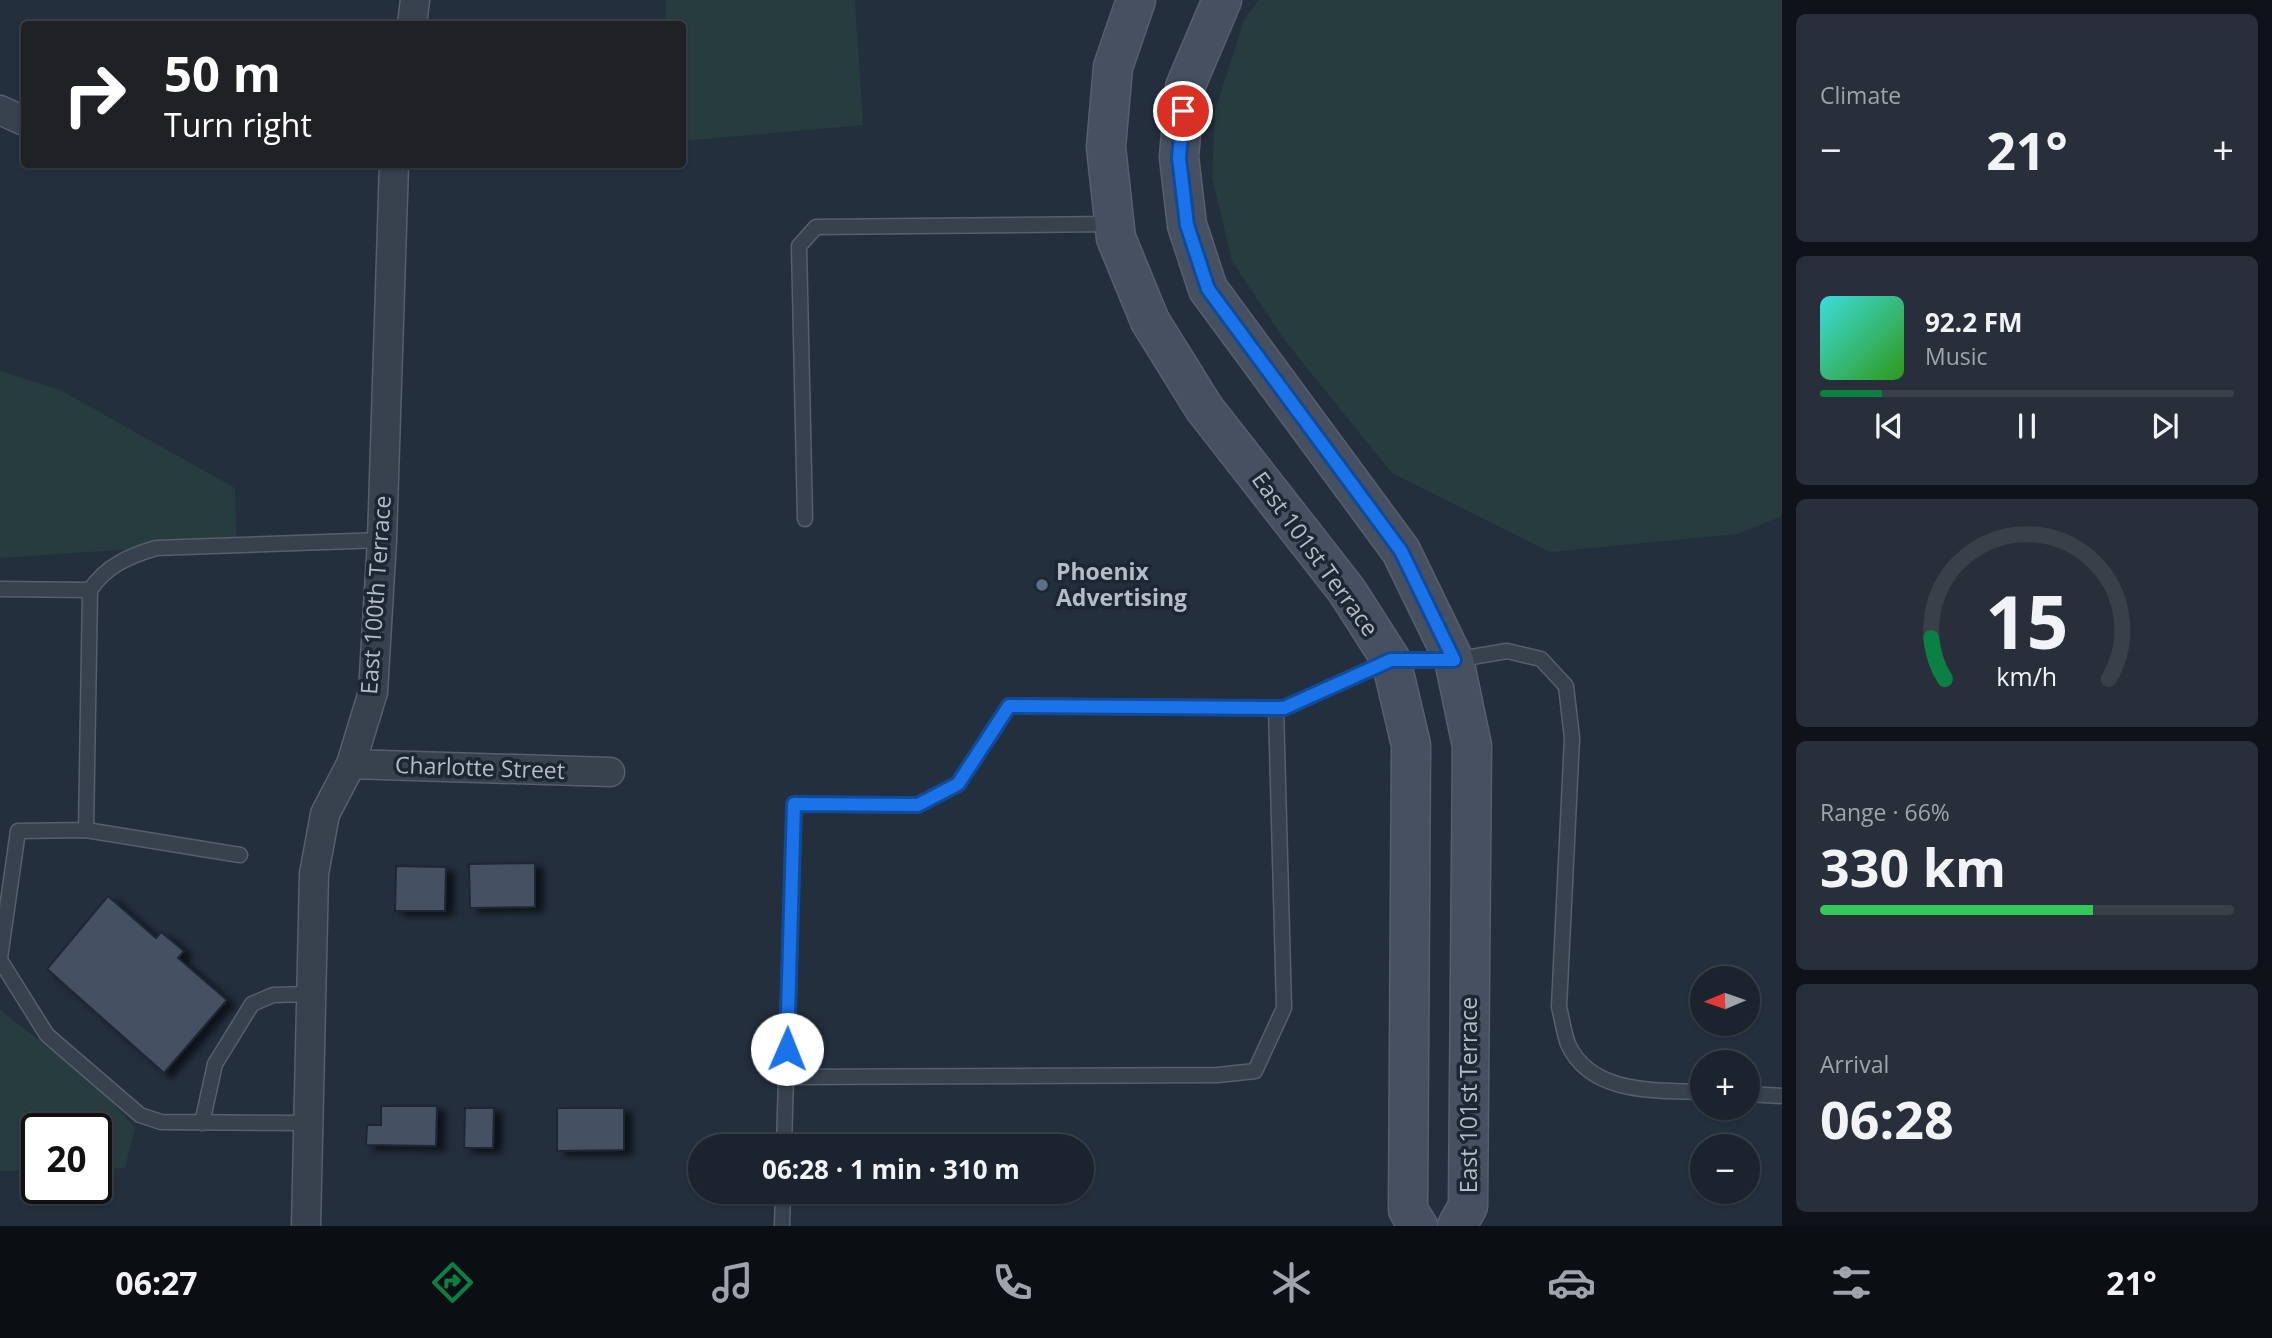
<!DOCTYPE html>
<html lang="en">
<head>
<meta charset="utf-8">
<style>
	:root { --surface:#1b232e; --page:#282f3a; --text:#f1f3f6; --muted:#a0a4aa; --line:#39404a; --accent:#0b8043 }
	body { margin:0; font-family:"Open Sans",sans-serif; background:var(--page); color:var(--text); height:100vh; display:flex; flex-direction:column; font-size:26px; white-space:nowrap }
	* { box-sizing:border-box; margin:0 }
	p { font-size:23px; color:var(--muted) }
	.icon { flex:none; width:38px; height:38px; fill:none; stroke:currentColor; stroke-width:2; stroke-linecap:round; stroke-linejoin:round }
	.map { position:relative; flex:1; overflow:hidden }
	.details { display:flex; flex-direction:column; gap:14px; padding:14px; background:#0f1319; width:490px }
	.details>* { flex:none }
	.guide { position:absolute; left:21px; top:21px; width:665px; height:147px; border-radius:7px; box-shadow:0 2px 5px #0004,0 0 0 2px var(--line); background:#202124; color:#fff; overflow:hidden }
	.needle { width:46px; rotate:268deg }
	.fabs { position:absolute; left:1690px; top:966px; display:grid; gap:14px }
	.fabs a { display:grid; place-items:center; width:70px; height:70px; border-radius:50%; background:var(--surface); box-shadow:0 2px 5px #0004,0 0 0 2px var(--line); font-size:35px }
	.speed { position:absolute; left:21px; top:1113px; display:flex; gap:14px; font-size:35px; font-weight:700; text-align:center }
	.speed>* { display:grid; place-content:center; width:91px; height:91px; border-radius:50%; background:var(--surface); box-shadow:0 2px 5px #0004,0 0 0 2px var(--line); line-height:1 }
	.speed .limit { border:4px solid #111; border-radius:10px; background:#fff; color:#111 }
	.pin { position:absolute; display:grid; place-items:center; width:60px; height:60px; color:#fff; margin:-30px; border:4px solid #fff; border-radius:50%; box-shadow:0 2px 7px #0007 }
	.me { position:absolute; width:77px; margin:-38px; rotate:1deg; stroke-linejoin:round; filter:drop-shadow(0 0 5px #0008) }
	.turn { display:flex; align-items:center; gap:24px; height:147px; padding:0 28px; font-size:32px }
	.turn .icon { width:91px; height:91px; stroke-width:2.5 }
	.turn b { display:block; font-size:49px; line-height:60px }
	.big { font-size:52px; font-weight:700; line-height:1.1 }
	.details .widget { flex:1; display:flex; flex-direction:column; justify-content:center; gap:10px; min-width:0; padding:0 24px; border-radius:10px; background:var(--page) }
	.details .dial { align-items:center; gap:0 }
	.dial svg { height:182px; overflow:visible; fill:none; stroke:var(--line); stroke-width:7; stroke-linecap:round; text-anchor:middle }
	.dial text { fill:var(--text); stroke:none }
	.song { display:flex; align-items:center; gap:21px }
	.cover { width:84px; height:84px; border-radius:10px; background:linear-gradient(135deg,hsl(180 70% 55%),hsl(110 70% 35%)) }
	.played { height:7px; border-radius:4px; background:linear-gradient(90deg,var(--accent) 15%,var(--line) 15%) }
	.keys { display:flex; justify-content:space-around; direction:ltr }
	.heat { display:flex; justify-content:space-between; align-items:center; font-size:38px; direction:ltr }
	.charge { height:10px; border-radius:5px; background:linear-gradient(90deg,#34c759 66%,var(--line) 0) }
	.trip { position:absolute; left:688px; top:1134px; width:406px; height:70px; border-radius:35px; background:var(--surface); box-shadow:0 2px 5px #0004,0 0 0 2px var(--line); font-weight:700; line-height:70px; text-align:center }
	.menu { display:flex; height:112px; justify-content:space-around; align-items:center; background:#0b0e12; color:var(--muted) }
	.menu .icon { width:49px; height:49px }
	.menu .active { color:var(--accent) }
	.menu b { font-size:32px; color:var(--text) }
	main { display:flex; flex:1; min-height:0 }
	.map>svg:first-child { display:block }
	.green { fill:#263c3f }
	.building { fill:#455162; stroke:#1f2835; stroke-width:2; filter:url(#shadow) }
	.lines { fill:none; stroke-linecap:round; stroke-linejoin:round }
	.lane-casing { stroke:#565f6c; stroke-width:17 }
	.street-casing { stroke:#565f6c; stroke-width:31 }
	.secondary-casing { stroke:#565f6c; stroke-width:41 }
	.lane { stroke:#38414e; stroke-width:14 }
	.street { stroke:#38414e; stroke-width:28 }
	.secondary { stroke:#465061; stroke-width:38 }
	.route-casing { stroke:#114b97; stroke-width:18 }
	.route { stroke:#1a73e8; stroke-width:12 }
	.service-dot { fill:#5c6f8a; stroke:#1d2633; stroke-width:2.5 }
	.labels { text-anchor:middle; stroke-width:7; stroke-linejoin:round; paint-order:stroke }
	.street-label { font-size:23px; fill:#b4bcc9; stroke:#1d2633 }
	.poi-label { font-size:23px; font-weight:bold; fill:#b4bcc9; stroke:#1d2633; text-anchor:start }
</style>
</head>
<body>
<main>
<div class="map">
<svg width="1782" height="1226" viewBox="0 0 1782 1226">
	<defs>
		<filter id="shadow"><feDropShadow dx="8" dy="4.5" stdDeviation="3.5" flood-color="#0009"/></filter>
	</defs>
	<rect width="100%" height="100%" fill="#242f3e"/>
	<path class="green" d="M666,0H855L863,125L683,141L682,24H666Z
		M1259,0H1782V516L1737,534L1550,552L1392,473L1286,342L1232,261L1212,177L1215,111L1244,20Z
		M0,371L60,390L235,488L237,542L0,558Z
		M0,1010L101,1089L135,1128L125,1168L96,1169V1129H37V1170L0,1171Z"/>
	<path class="building" d="M535,863V907L470,908L469,864Z
		M396,866L446,867L445,911H395Z
		M108,896L156,938L161,932L184,951L178,958L227,1000L164,1073L47,969Z
		M381,1106H437L436,1146L366,1145L367,1125H381Z
		M465,1108H494L493,1148H464Z
		M557,1108H624V1150L557,1151Z"/>
	<g class="lines">
		<g class="lane-casing">
			<path id="lane" d="M805,519L799,246L816,227L1113,224
				M0,589L90,590
				M86,830L240,855
				M0,958L18,831L86,830L90,590C106,566 129,556 156,548L382,540
				M0,960L47,1035L140,1115L161,1122L307,1123
				M786,1077L1218,1075L1255,1071L1284,1008L1276,708
				M1748,1094L1782,1096
				M202,1123L215,1064L252,1004L273,995L312,994
				M784,1146L794,804L917,805L958,784L1009,706L1284,708L1391,660H1454L1507,651L1541,659L1566,686L1572,738L1559,1007C1562,1019 1564,1033 1568,1044C1591,1095 1656,1090 1703,1092
				M782,1226L783,1192"/>
		</g>
		<g class="street-casing">
			<path id="street" d="M412,24L415,0
				M0,110L24,121
				M351,764L610,772
				M306,1226L314,874L325,814L351,764L373,692L382,540L394,164"/>
		</g>
		<g class="secondary-casing">
			<path id="secondary" d="M1136,0L1113,67L1106,147L1116,238L1150,321L1204,408L1347,591L1391,660L1411,745L1408,1210L1418,1226
				M1222,0L1185,87L1179,157L1187,225L1208,289L1401,551L1454,660L1472,746L1468,1206L1457,1226"/>
		</g>
		<use href="#lane" class="lane"/>
		<use href="#street" class="street"/>
		<use href="#secondary" class="secondary"/>
	</g>
	<g class="lines">
		<g class="route-casing">
			<path id="route" d="M787,1049L794,804L918,805L958,784L1009,706L1284,708L1391,660H1454L1401,551L1208,289L1187,225L1179,158L1183,111"/>
		</g>
		<use href="#route" class="route"/>
	</g>
	<circle class="service-dot" cx="1042" cy="585" r="7"/>
	<g class="labels">
		<g class="street-label">
			<text transform="translate(1315 554) rotate(54)" y="8">East 101st Terrace</text>
			<text transform="translate(376 595) rotate(-86)" y="8">East 100th Terrace</text>
			<text transform="translate(480 768) rotate(2)" y="8">Charlotte Street</text>
			<text transform="translate(1469 1095) rotate(-90)" y="8">East 101st Terrace</text>
		</g>
		<g class="poi-label">
			<text x="1056" y="580">Phoenix<tspan x="1056" dy="26">Advertising</tspan></text>
		</g>
	</g>
</svg>
<div class="fabs">
<a><svg class="needle" viewBox="-14 -14 28 28"><path d="M0-13l5 13h-10z" fill="#e53935"/><path d="M0 13l5-13h-10z" fill="#a0a4aa"/></svg></a>
<a>+</a>
<a>−</a>
</div>
<div class="speed"><div class="limit">20</div></div>
<div class="pin" style="left:1183px;top:111px;background:#d93025"><svg class="icon" aria-label="arrive" viewBox="0 0 24 24"><path d="M6 21V4h12l-3 4 3 4H6"/></svg></div>
<svg class="me" style="left:787px;top:1049px" viewBox="-20 -20 40 40"><circle r="19" fill="#fff"/><path d="M0-13L10 11 0 6-10 11z" fill="#1a73e8"/></svg>
<div class="trip">06:28 · 1 min · 310 m</div>
<div class="guide">
<div class="turn"><svg class="icon" aria-label="right" viewBox="0 0 24 24"><path d="M7 20v-9h11M14 6l5 5-5 5"/></svg><div><b>50 m</b>Turn right</div></div>
</div>
</div>
<section class="details">
<div class="widget"><p>Climate</p>
<div class="heat"><a>−</a><b class="big">21°</b><a>+</a></div>
</div>
<div class="widget">
<div class="song"><i class="cover"></i><div><b>92.2 FM</b><p>Music</p></div></div>
<div class="played"></div>
<div class="keys"><svg class="icon" aria-label="previous" viewBox="0 0 24 24"><path d="M18 5L8 12l10 7zM5 5v14"/></svg><svg class="icon" aria-label="pause" viewBox="0 0 24 24"><path d="M8 5v14M16 5v14"/></svg><svg class="icon" aria-label="next" viewBox="0 0 24 24"><path d="M6 5l10 7-10 7zM19 5v14"/></svg></div>
</div>
<div class="widget dial"><svg viewBox="0 0 100 80">
<path d="M14 69A42 42 0 1 1 86 69"/>
<path d="M14 69A42 42 0 0 1 8 51" stroke="#0b8043"/>
<text x="50" y="56" font-size="32" font-weight="700">15</text>
<text x="50" y="72" font-size="11">km/h</text>
</svg></div>
<div class="widget"><p>Range · 66%</p><b class="big">330 km</b><div class="charge"></div></div>
<div class="widget"><p>Arrival</p><b class="big">06:28</b></div>
</section>
</main>
<nav class="menu">
<b>06:27</b>
<svg class="icon active" aria-label="directions" viewBox="0 0 24 24"><path d="M12 3l9 9-9 9-9-9zM9 14v-3h6M13 9l2 2-2 2"/></svg>
<svg class="icon" aria-label="music" viewBox="0 0 24 24"><path d="M9 18V5l10-2v13"/><circle cx="6" cy="18" r="3"/><circle cx="16" cy="16" r="3"/></svg>
<svg class="icon" aria-label="phone" viewBox="0 0 24 24"><path d="M5 4h4l2 5-3 2q2 4 5 5l2-3 5 2v4C11 20 4 13 5 4z"/></svg>
<svg class="icon" aria-label="climate" viewBox="0 0 24 24"><path d="M12 3v18M4 7l16 10M4 17L20 7"/></svg>
<svg class="icon" aria-label="car" viewBox="0 0 24 24"><path d="M5 17H2v-5l4-1 3-4h7l3 4 3 1v5h-3M9 17h6M6 11h13"/><circle cx="7" cy="17" r="2"/><circle cx="17" cy="17" r="2"/></svg>
<svg class="icon" aria-label="filters" viewBox="0 0 24 24"><path d="M4 7h16M4 17h16"/><circle cx="9" cy="7" r="2"/><circle cx="15" cy="17" r="2"/></svg>
<b>21°</b>
</nav>
</body>
</html>
